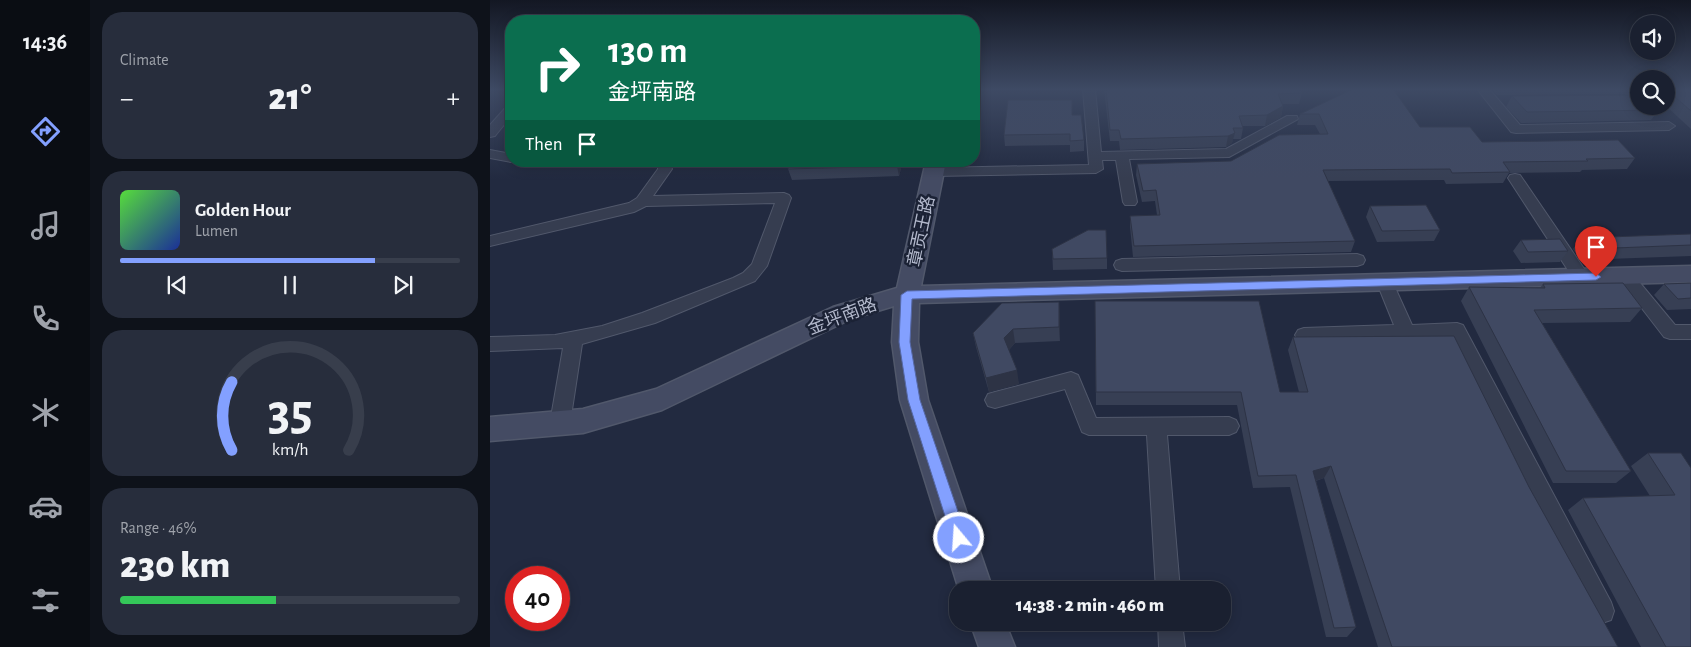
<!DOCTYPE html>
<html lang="en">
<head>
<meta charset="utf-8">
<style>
	:root { --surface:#1a2030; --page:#272d3c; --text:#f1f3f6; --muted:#9fa3ab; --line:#383e4c; --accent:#83a0ff }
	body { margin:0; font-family:"Alegreya Sans","Noto Sans SC",sans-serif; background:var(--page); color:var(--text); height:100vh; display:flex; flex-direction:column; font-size:19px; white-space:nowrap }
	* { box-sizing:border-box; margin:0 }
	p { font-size:16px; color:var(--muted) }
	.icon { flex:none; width:28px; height:28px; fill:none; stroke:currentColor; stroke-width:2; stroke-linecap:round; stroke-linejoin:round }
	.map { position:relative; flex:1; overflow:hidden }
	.sheet { display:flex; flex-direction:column; gap:12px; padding:12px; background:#0e121a; width:400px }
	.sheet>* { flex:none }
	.top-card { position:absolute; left:15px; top:15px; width:475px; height:152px; border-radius:20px; box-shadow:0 2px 12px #0003,0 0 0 1px var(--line); background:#0b6e4f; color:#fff; overflow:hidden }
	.fabs { position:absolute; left:1140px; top:15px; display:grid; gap:10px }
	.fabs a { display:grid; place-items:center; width:45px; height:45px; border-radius:50%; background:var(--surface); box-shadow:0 2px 12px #0003,0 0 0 1px var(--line); font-size:25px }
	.speed { position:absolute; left:15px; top:566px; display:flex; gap:10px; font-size:25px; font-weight:700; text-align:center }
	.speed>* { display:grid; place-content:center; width:65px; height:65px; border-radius:50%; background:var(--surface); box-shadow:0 2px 12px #0003,0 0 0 1px var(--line); line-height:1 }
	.speed .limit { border:8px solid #d22; background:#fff; color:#111 }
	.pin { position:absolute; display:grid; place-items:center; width:42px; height:42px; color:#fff; margin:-51px -21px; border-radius:50% 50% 50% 0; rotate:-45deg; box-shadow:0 0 5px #0007 }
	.pin .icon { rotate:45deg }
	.me { position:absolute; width:55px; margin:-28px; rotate:342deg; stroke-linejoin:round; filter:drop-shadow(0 0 4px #0008) }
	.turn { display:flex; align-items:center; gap:18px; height:105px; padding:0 20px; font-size:22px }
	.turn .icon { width:65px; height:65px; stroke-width:2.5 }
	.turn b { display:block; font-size:35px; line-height:42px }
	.then { display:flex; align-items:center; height:48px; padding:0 20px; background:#0003; gap:10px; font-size:19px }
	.big { font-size:38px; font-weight:800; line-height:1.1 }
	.sheet .widget { flex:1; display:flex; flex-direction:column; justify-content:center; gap:8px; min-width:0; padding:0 18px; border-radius:20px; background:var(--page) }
	.sheet .dial { align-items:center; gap:0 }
	.dial svg { height:130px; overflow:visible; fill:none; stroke:var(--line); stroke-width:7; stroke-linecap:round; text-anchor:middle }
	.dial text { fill:var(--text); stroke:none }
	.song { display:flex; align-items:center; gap:15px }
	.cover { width:60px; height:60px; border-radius:8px; background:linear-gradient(135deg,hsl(110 70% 55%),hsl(230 70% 35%)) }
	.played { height:5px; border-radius:2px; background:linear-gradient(90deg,var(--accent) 75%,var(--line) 75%) }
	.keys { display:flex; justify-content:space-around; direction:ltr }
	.heat { display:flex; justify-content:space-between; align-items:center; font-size:28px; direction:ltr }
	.charge { height:8px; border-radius:4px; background:linear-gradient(90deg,#34c759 46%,var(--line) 0) }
	.trip { position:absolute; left:459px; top:581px; width:282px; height:50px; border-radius:20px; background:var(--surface); box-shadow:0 2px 12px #0003,0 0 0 1px var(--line); font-weight:800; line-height:50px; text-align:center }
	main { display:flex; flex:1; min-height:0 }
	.tab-bar { display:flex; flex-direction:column; width:90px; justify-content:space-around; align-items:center; background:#0a0d13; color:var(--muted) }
	.tab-bar .icon { width:35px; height:35px }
	.tab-bar .selected { color:var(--accent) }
	.tab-bar b { font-size:22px; color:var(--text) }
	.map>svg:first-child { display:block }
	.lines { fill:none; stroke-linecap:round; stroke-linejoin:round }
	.street-casing { stroke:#51586b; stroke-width:2 }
	.secondary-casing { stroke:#51586b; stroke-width:3 }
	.street { fill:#363d50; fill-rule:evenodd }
	.secondary { fill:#444b63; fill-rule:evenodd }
	.wall { fill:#373f54 }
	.shaded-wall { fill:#2d3345 }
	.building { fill:#404962; stroke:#2d3345 }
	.route { fill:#83a0ff; stroke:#5568a6 }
	.labels { text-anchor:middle; stroke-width:5; stroke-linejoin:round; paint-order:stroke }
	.street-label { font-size:18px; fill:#b2b8cb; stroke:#1b2235 }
</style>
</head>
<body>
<main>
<nav class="tab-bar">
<b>14:36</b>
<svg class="icon selected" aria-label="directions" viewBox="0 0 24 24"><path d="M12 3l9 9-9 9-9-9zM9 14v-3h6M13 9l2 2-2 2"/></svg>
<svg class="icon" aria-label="music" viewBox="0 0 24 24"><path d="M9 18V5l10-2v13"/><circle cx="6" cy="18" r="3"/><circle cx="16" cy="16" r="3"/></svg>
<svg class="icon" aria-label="phone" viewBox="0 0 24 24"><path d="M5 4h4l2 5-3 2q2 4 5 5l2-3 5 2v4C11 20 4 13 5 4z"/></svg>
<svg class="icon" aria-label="climate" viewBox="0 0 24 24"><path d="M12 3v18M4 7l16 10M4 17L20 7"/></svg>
<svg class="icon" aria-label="car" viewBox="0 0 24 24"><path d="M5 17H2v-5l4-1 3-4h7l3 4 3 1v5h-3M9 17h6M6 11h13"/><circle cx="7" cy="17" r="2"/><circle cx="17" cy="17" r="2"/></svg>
<svg class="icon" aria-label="filters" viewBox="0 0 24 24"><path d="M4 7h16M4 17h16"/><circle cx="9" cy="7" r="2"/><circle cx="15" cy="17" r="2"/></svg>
</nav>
<section class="sheet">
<div class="widget"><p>Climate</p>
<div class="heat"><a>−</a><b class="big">21°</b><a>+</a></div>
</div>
<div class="widget">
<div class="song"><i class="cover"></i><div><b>Golden Hour</b><p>Lumen</p></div></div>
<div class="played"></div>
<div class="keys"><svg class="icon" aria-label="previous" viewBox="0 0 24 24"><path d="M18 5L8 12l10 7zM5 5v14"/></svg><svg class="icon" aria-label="pause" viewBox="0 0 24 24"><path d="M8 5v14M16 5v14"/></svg><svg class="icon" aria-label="next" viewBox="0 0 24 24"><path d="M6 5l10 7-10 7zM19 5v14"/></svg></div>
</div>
<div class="widget dial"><svg viewBox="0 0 100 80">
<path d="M14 69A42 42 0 1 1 86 69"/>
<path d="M14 69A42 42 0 0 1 14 27" stroke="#83a0ff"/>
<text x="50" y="56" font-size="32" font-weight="700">35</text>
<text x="50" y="72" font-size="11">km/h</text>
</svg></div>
<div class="widget"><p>Range · 46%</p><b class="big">230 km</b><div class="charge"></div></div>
</section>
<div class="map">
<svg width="1201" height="647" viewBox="0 0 1201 647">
	<rect width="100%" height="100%" fill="#222a40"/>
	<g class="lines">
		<g class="street-casing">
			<path id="street" d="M593,89H605L611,152L736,149L797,116H807L808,119L739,157L639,159L647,202L645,205H635L633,202L626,160H612L613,169L606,173L444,176L437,172L444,168L599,165Z
				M987,89H999L1030,125L1179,122L1185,126L1179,130L1026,133L1021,132Z
				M1131,89H1144L1149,93V103L1145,102Z
				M21,105V116L5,136L0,137V125L17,106Z
				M0,150L21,154V161H24L21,162L0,158Z
				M147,161H179L182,169L163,196L294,193L299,195L301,198L277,266L265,281L165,323L92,344L80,423L77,429L70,431L63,429L60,423L73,348L0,351V337L65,335L112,326L152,313L243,278L253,273L262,264L285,203L156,206L144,212L0,246V236L139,203L147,198L168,169V167L149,164Z
				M1025,174L1030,175L1097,273L1099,277L1097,281L1091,283L1085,281L1018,178L1020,175Z
				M867,254L873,256L875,260L873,264L867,266L632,271L626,269L624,265L626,261L632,259Z
				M1135,270L1141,272L1185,325H1201V339H1180L1174,337L1127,276L1129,272Z
				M895,277L901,279L903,283L922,325L967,323L973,325L1121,602L1124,611L1121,620L1112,623L1103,620L962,337L814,342L808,340L805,335L808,330L814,328L904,325L887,283L889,279Z
				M581,372L588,375L606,418L739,417L746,420L749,426L746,432L739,435H677L690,590H666L657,435H599L592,432L575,389L505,408L498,406L495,400L498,394L505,392Z
				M668,622H692L695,647H669Z"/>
		</g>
		<g class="secondary-casing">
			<path id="secondary" d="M436,161H456L431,286L1201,266V282L429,303L428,342L438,400L503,590H469L410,400L402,342L404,306L361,319L172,410L93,433L0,441V417L93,409L166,389L343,307L407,288Z
				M480,622H515L525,647H489Z"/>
		</g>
		<use href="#street" class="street"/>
		<use href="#secondary" class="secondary"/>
	</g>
	<path class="wall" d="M614,89H810L812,93L809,104H793V106L791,117L775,126H753V128L751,139H743L742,143L736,147L630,150L629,141H620Z
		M863,89L930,127L992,142L1145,158L1137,169L1092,170L1090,172L1019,173L1013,183L956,184L954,180L838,181L865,241L861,252L643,257L640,227V216L667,215L665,201L652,202L646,175L647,164L741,161L830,134L825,125H807L810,114Z
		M1001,89H1138L1134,94L1007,95Z
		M1176,89H1201V129L1176,106Z
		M1022,96L1169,110L1161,120L1031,123L1016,107Z
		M582,115L594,140V151L580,152V145L515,146L514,135Z
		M413,161L409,176L302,180L298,169Z
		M880,206L950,230L944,241L887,242L876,217Z
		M1201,234V256L1090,260L1083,249L1091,238Z
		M1031,240L1078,251L1070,262L1031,263L1023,251Z
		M562,249L617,258V269L563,270Z
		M1201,283V309L1177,310L1164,295L1174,284Z
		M1053,284L1152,308L1140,322L1052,323L1141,471L1126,483H1063L971,301L979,287L1050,288Z
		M605,301L790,392H809L798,350L803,337L1039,487L1128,647H888L834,478L826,481L866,627L857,637H836L800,487L763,488L747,405H606Z
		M569,302L570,341L525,343L519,350L529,384L499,392L486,347L483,333Z
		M1158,453L1201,468V647H1151L1078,510L1093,498L1160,496L1141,466Z"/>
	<path class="shaded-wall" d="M793,106L791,117L775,126L777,115Z
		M745,133L742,143L736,147L738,136Z
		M408,161H413L409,176L407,166Z
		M569,302L570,317V341L569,327Z
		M523,329L525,343L517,352L514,338Z
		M527,370L529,384L499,392L496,378Z
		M841,466L834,478L817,483L823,471Z"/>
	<path class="building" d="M616,89H810L812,93L788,94L793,106L777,115L749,116L753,128H743L745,133L738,136L631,139L629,130H620Z
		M863,89H903L930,127H980L992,142L1128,140L1145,158L1096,159L1098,161L1013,162L1020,172L962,173L960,169L833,170L865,241L644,246L640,216L670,215L666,190L653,191L647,164L741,161L789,135L838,134L829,114H810Z
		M1176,89H1201V111Z
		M1149,95V106H1165L1169,110L1037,112L1022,96Z
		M518,100H582V115H591L594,140L580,141V134L514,135Z
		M301,161H408L407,166L298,169Z
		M936,205L950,230L892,231L880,206Z
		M598,230H616L617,258L563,259L562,249Z
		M1201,234V245L1099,249L1091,238Z
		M1070,239L1078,251L1038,252L1031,240Z
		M1133,283L1152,308L1044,310L1141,471H1076L979,287L1055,288L1053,284Z
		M1201,283V298L1188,299L1174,284Z
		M605,301H769L790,392H818L803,337L964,336L1039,487L1128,647H902L841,466L823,471L866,627L844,628L806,475L768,476L751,392H606Z
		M569,302V327L523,329L514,338L527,370L496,378L483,333L512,303Z
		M1158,453H1191L1201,468V647H1176L1093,498L1185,495Z"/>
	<linearGradient id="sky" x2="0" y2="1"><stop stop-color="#131723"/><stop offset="0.5" stop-color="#3e4a64"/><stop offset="1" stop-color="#3e4a64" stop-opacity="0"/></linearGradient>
	<rect width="1201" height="179" fill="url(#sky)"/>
	<path class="route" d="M1106,273L1111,277L1106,280L422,299L420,342L430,400L477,538L474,543L469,545L464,543L462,538L418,400L409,342L411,295L417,291Z"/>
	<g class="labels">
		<g class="street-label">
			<text transform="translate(431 231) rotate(-78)" y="6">章贡王路</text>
			<text transform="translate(352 316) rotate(-21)" y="6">金坪南路</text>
		</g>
	</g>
</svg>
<div class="fabs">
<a><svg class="icon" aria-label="sound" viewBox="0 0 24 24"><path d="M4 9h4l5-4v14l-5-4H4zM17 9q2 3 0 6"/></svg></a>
<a><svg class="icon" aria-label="search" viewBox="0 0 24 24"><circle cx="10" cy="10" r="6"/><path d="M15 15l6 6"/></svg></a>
</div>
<div class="speed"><div class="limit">40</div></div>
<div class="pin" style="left:1106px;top:277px;background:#d93025"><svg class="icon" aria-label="arrive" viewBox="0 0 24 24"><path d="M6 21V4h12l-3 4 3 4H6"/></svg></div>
<svg class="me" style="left:469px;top:538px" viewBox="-20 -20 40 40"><circle r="17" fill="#83a0ff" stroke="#fff" stroke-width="3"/><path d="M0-11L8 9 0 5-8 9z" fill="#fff"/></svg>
<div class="trip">14:38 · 2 min · 460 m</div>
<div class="top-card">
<div class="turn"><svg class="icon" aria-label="right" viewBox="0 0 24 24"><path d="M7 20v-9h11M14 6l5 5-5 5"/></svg><div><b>130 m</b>金坪南路</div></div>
<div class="then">Then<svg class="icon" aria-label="arrive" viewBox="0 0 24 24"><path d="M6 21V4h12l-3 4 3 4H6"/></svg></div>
</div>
</div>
</main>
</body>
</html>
